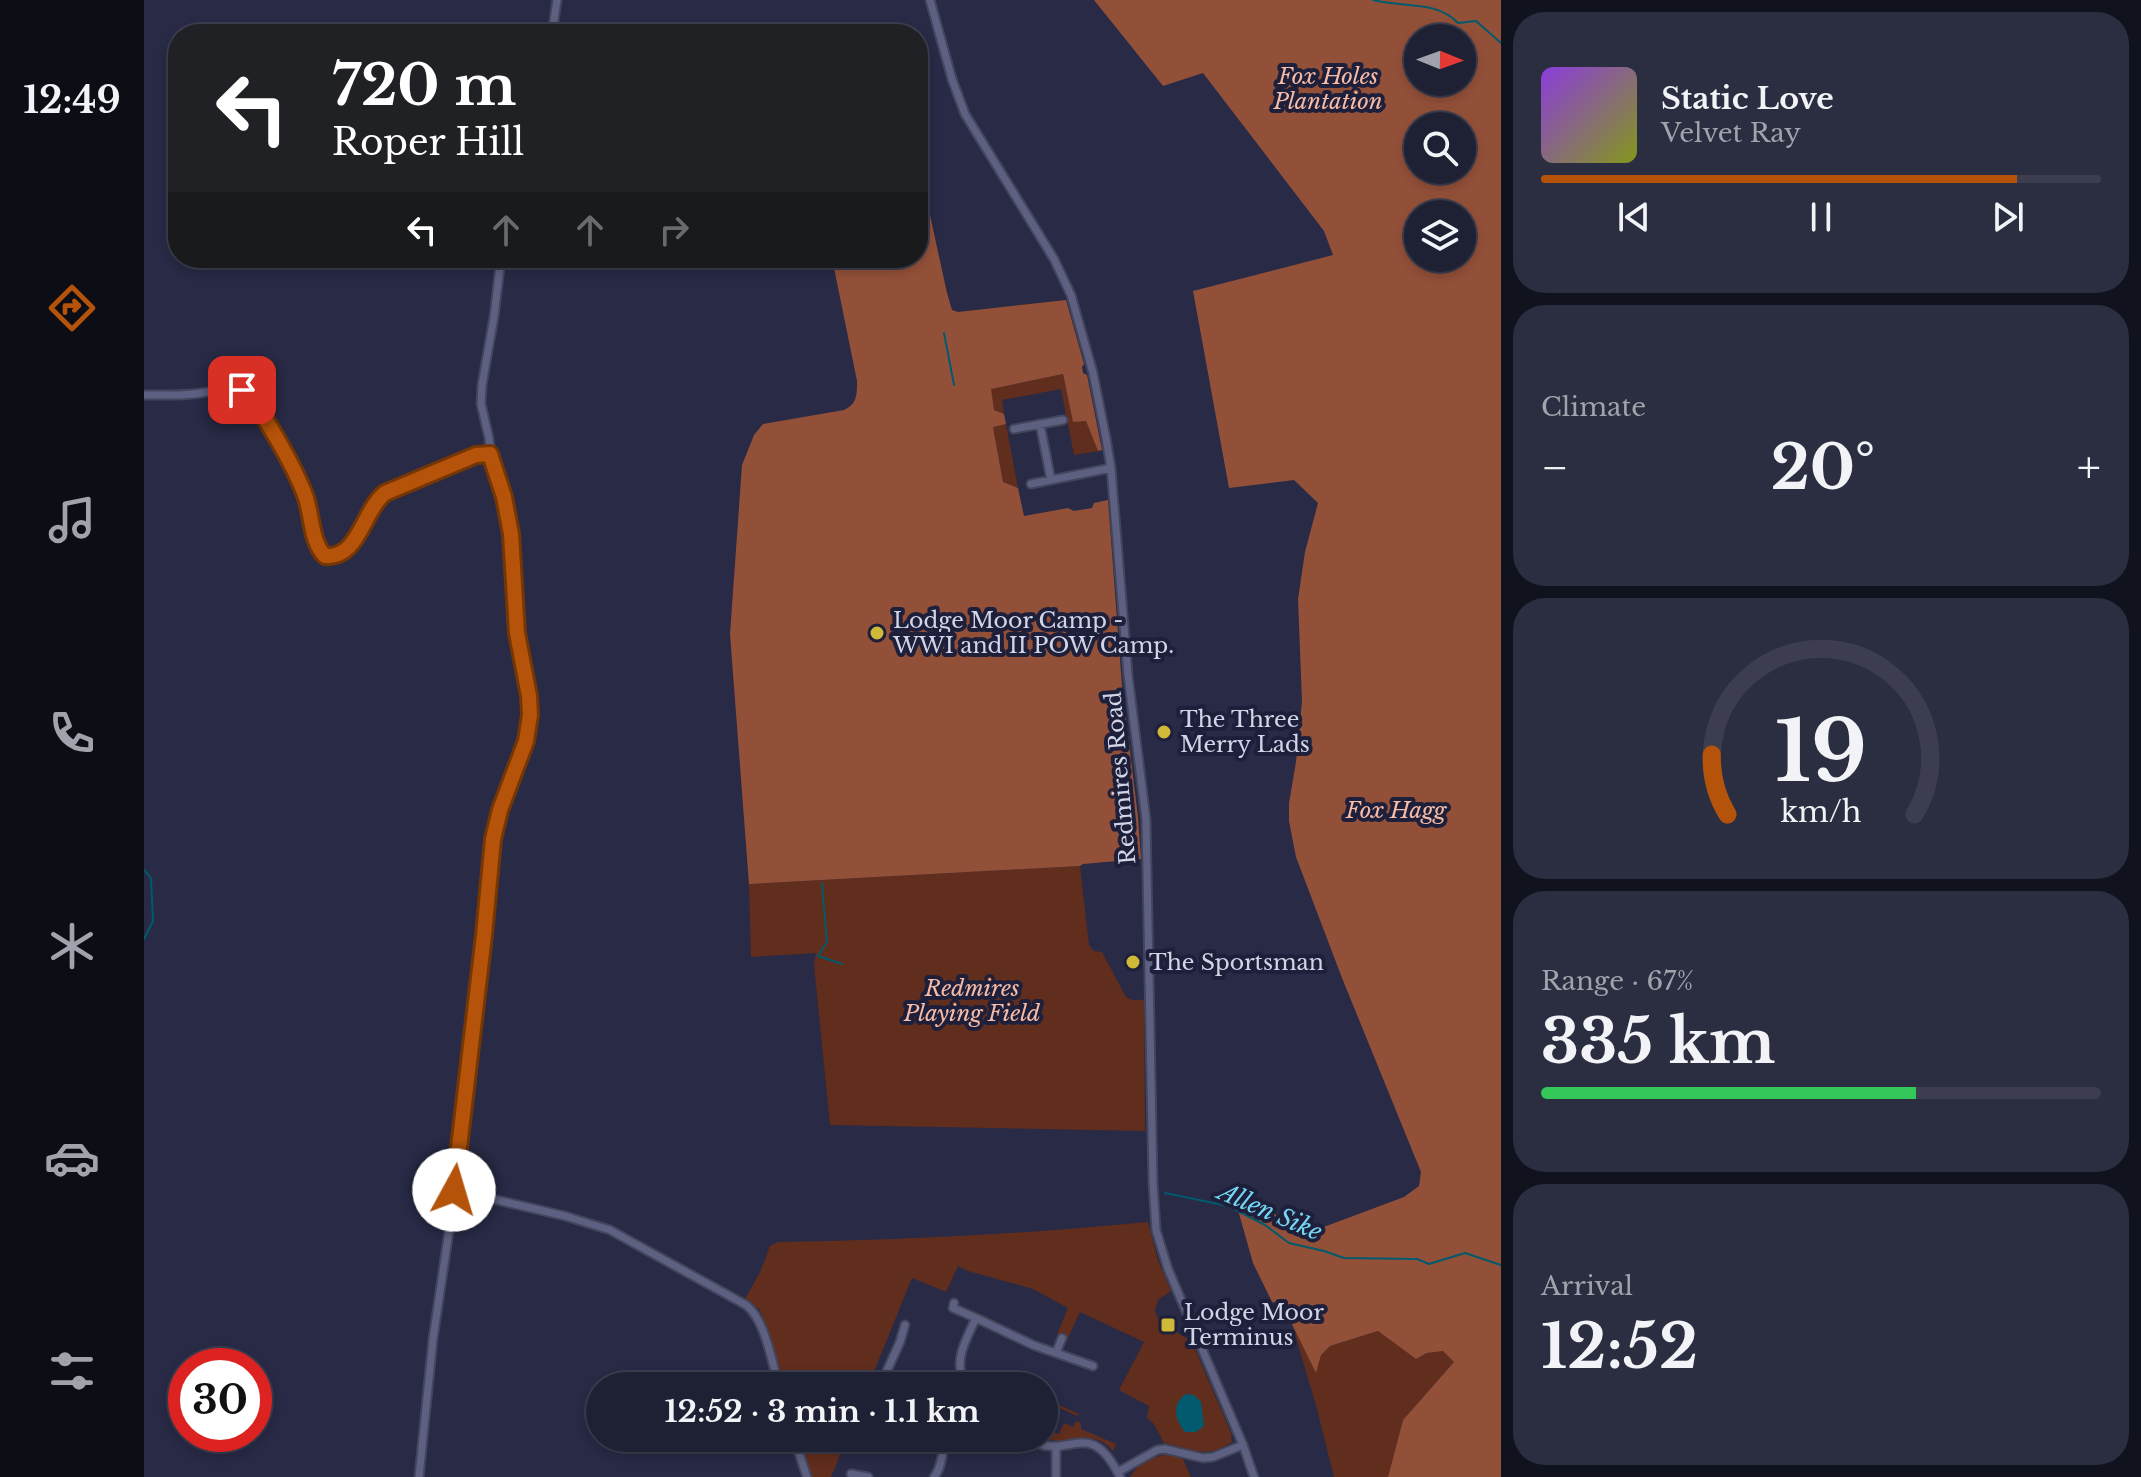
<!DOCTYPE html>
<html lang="en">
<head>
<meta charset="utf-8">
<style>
	:root { --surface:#1e2034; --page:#2b2d40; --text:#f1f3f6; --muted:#a1a3ac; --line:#3c3e4f; --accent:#b45309 }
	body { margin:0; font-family:"Libre Baskerville",serif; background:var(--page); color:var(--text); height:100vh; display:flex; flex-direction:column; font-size:30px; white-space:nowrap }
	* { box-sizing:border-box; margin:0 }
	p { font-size:26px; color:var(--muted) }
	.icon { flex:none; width:44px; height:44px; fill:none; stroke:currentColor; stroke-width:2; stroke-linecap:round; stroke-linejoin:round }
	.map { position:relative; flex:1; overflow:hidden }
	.side { display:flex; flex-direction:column; gap:12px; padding:12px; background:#10121d; width:640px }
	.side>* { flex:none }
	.guide { position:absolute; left:24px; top:24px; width:760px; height:244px; border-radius:32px; box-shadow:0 4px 12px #0003,0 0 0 2px var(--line); background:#202124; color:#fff; overflow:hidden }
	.needle { width:52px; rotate:91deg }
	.fabs { position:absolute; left:1260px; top:24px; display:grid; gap:16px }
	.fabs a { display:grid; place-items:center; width:72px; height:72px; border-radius:50%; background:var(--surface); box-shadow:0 4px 12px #0003,0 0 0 2px var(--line); font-size:40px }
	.speed { position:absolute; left:24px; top:1348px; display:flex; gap:16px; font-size:40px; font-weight:700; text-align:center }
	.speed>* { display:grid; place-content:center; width:104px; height:104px; border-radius:50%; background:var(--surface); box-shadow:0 4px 12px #0003,0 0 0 2px var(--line); line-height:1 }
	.speed .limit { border:12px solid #d22; background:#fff; color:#111 }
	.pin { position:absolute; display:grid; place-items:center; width:68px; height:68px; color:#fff; margin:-34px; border-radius:16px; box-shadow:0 4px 12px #0006 }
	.me { position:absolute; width:88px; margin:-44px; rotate:6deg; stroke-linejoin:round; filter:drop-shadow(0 0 6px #0008) }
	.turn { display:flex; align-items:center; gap:28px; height:168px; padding:0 32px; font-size:36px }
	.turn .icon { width:104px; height:104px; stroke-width:2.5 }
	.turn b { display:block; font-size:56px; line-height:68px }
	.lanes { display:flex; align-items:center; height:76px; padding:0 32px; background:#0003; justify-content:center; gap:40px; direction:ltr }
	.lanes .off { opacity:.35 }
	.big { font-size:60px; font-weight:800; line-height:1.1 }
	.side .card { flex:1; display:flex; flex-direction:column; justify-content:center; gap:12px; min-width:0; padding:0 28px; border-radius:32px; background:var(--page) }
	.side .dial { align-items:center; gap:0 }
	.dial svg { height:208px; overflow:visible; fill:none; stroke:var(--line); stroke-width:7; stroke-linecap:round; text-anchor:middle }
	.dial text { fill:var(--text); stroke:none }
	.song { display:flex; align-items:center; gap:24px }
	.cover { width:96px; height:96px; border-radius:12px; background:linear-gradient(135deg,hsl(270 70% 55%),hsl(70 70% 35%)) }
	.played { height:8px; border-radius:4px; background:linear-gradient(90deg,var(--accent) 85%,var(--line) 85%) }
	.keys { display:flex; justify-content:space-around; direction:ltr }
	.heat { display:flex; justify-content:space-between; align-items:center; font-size:44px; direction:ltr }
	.charge { height:12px; border-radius:6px; background:linear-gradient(90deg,#34c759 67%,var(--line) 0) }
	.trip { position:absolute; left:442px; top:1372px; width:472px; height:80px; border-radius:40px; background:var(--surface); box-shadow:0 4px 12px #0003,0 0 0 2px var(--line); font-weight:800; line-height:80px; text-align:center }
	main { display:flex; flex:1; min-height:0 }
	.tab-bar { display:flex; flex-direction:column; width:144px; justify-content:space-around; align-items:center; background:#0c0d15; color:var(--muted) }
	.tab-bar .icon { width:56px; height:56px }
	.tab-bar .selected { color:var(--accent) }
	.tab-bar b { font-size:36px; color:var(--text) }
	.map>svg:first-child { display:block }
	.green { fill:#612d1c }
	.forest { fill:#935038; fill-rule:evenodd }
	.water { fill:#015a6d }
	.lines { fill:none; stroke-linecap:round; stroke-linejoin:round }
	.stream { stroke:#015a6d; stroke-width:2 }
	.minor-casing { stroke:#43455c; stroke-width:11 }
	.minor { stroke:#5d6080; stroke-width:7 }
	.route-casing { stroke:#753606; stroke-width:20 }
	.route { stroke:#b45309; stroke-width:14 }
	.poi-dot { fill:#ceb938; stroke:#1e203b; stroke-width:3 }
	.labels { text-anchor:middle; stroke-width:8; stroke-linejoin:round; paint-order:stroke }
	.park-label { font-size:22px; font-style:italic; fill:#f8bba6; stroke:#1e203b }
	.poi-label { font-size:22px; fill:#d2d5e7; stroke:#1e203b; text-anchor:start }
	.street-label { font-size:22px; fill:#d2d5e7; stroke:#1e203b }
	.water-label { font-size:24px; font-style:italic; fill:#73d7f4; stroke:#1e203b }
</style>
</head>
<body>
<main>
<nav class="tab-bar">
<b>12:49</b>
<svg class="icon selected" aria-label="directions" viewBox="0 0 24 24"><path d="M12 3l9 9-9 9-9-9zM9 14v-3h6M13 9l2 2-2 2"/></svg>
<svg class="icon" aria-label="music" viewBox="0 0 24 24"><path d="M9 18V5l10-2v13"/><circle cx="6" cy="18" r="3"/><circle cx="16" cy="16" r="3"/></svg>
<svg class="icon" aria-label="phone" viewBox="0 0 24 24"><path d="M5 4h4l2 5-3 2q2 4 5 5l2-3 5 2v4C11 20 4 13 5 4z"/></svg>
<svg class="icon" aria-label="climate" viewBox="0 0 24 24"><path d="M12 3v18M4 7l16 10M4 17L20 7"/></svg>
<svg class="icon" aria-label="car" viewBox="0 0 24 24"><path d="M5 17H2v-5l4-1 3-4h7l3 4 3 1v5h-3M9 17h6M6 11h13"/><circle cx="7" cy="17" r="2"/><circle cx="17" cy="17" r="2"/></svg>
<svg class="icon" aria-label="filters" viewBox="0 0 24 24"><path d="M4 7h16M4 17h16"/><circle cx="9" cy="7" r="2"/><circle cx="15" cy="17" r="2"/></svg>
</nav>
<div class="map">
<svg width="1357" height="1477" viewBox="0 0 1357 1477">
	<rect width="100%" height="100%" fill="#282a46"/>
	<path class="green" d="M919,374L929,422L942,420L954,451L930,455L917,389L858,400L860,414L850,410L846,389Z
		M862,424L874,488L859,482L849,426Z
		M936,866L945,945L950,951L958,952L982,997L989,1000H1000L1001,1131L686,1125L670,965L672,953L607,957L605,884Z
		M1004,1222L1014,1260L1027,1291L1014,1300L1011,1311L1015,1321L1048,1342L1087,1433L1088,1442C1060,1460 1049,1449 1020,1443L1010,1424L1003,1418L1005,1406L975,1390L1000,1342L936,1312L923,1340L913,1335L924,1308L889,1289L824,1271L814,1266L802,1292L768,1278L724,1386H639L616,1310L601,1299L617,1270L626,1246L634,1242C757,1240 881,1234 1004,1222Z
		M1148,1324L1172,1372L1177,1355L1186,1346L1234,1331L1272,1359L1283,1353L1299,1351L1310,1362L1259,1420L1244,1477H1190L1173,1409Z
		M915,1405L935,1414L934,1416L915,1408L906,1431L915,1434L920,1423L929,1427L932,1421L937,1423V1429L970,1443H972L974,1439L969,1451C952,1432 941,1440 920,1441C913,1442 906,1439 900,1438C900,1421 901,1413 915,1405Z
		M655,1438H703L687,1477H668Z
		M1025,1454L1037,1455L1047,1477H986C995,1462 1009,1457 1025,1454Z"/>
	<path class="forest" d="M950,0H1357V1477H1244L1259,1420L1310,1362L1299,1351L1283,1353L1272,1359L1234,1331L1186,1346L1177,1355L1172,1373L1138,1304L1128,1302L1109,1263L1090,1196L1169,1231L1260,1197L1275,1186L1277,1172L1198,978L1152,857L1145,821V803L1152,762L1158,702L1154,599L1161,552L1174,503L1150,480L1085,488L1049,291L1189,255L1180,231L1059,73L1019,86ZM1274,38H1318V82H1274ZM1274,126H1318V170H1274ZM1274,214H1318V258H1274Z
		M774,178L777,179L779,183L803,293L808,310L814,312L922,300L940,364L938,367L939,373L943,375L958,450L954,451L942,421L929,422L919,374L847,389L850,410L860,414L862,424L849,427L859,482L874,488L880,516L924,508L930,511L948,508L950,503L964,500L978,686L994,817L997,859L939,864L936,866L605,884L586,634L598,465L610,435L619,424L700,410C713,404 713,395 713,381L688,258H774Z"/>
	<path class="water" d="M1042,1394L1050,1395L1057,1402L1060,1426L1052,1432H1041C1031,1420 1027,1404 1042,1394Z"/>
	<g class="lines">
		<path class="stream" d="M1229,0C1261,8 1292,0 1314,23L1332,21L1357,43
			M800,333L810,385
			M0,870L7,878L9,921L0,939
			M678,883L683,942L674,956L698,964
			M1021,1193L1084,1206L1121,1225L1145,1243L1180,1251L1200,1258L1273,1259L1285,1264L1321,1253L1357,1265"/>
		<g class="minor-casing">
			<path id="minor" d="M786,0L808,79L821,114L910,259L927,295L949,373L962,438L967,468L984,675L1002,819L1009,1183L1012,1230L1024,1269L1099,1445L1110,1477
				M408,34L413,0
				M0,395C22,395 46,396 68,391C75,389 84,384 92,386C111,392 156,479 163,500C168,517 167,545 182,557C215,557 220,510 241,493L329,456L346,454
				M896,424L907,480
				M870,429L919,420
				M887,484L967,468
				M310,1190L421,1216L466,1230L602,1305C621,1319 628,1363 635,1386
				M810,1303L809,1308L832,1318
				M912,1353L918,1338
				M736,1386L756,1342L761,1325
				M821,1386C809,1360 821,1342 832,1318L889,1345L949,1366
				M650,1438L663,1477
				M883,1438C925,1465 944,1412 976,1477
				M912,1447V1477
				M974,1472L1013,1450L1021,1449L1059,1458L1069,1457L1099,1445
				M707,1474L724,1477
				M275,1477L289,1339L309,1204L339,946L349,839L356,810L382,741L386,715L385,696L373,633L367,534L360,497L347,457L345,438L337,404L338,385L350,317L357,258
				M790,1477C800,1465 796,1451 804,1438"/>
		</g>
		<use href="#minor" class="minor"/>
	</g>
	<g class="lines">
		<g class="route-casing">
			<path id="route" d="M98,390C118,407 153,472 162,498C168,516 167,542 181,556C215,559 219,510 241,493L332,455L346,454L360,497L367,534L373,633L385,696L386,715L382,741L356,810L349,839L340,935L310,1190"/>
		</g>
		<use href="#route" class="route"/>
	</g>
	<g class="poi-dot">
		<circle cx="733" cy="633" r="8"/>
		<circle cx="1020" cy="732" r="8"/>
		<circle cx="989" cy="962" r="8"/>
		<rect x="1016" y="1317" width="16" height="16" rx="4"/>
	</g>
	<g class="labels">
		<g class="park-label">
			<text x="1184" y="84">Fox Holes<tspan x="1184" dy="25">Plantation</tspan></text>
			<text x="1252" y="818">Fox Hagg</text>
			<text x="828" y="996">Redmires<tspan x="828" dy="25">Playing Field</tspan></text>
		</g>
		<g class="poi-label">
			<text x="749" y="628">Lodge Moor Camp -<tspan x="749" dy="25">WWI and II POW Camp.</tspan></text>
			<text x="1036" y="727">The Three<tspan x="1036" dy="25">Merry Lads</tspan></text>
			<text x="1005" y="970">The Sportsman</text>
			<text x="1040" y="1320">Lodge Moor<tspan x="1040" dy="25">Terminus</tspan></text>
		</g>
		<g class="street-label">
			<text transform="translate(976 778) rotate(-95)" y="8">Redmires Road</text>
		</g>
		<g class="water-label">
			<text transform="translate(1126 1212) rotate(23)" y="8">Allen Sike</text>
		</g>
	</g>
</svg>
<div class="fabs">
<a><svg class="needle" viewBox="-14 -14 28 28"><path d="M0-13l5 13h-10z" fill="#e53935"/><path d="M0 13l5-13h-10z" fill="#a1a3ac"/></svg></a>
<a><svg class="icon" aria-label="search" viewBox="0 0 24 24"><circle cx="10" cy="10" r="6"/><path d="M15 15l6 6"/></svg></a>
<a><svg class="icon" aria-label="layers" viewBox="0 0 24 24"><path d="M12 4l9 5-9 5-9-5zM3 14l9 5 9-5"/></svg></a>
</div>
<div class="speed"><div class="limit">30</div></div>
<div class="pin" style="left:98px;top:390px;background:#d93025"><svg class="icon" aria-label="arrive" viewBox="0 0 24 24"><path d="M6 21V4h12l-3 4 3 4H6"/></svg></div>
<svg class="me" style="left:310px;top:1190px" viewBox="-20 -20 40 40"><circle r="19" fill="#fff"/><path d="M0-13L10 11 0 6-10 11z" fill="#b45309"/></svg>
<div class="trip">12:52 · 3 min · 1.1 km</div>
<div class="guide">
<div class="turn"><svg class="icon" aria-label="left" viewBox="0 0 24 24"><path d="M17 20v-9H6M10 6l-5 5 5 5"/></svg><div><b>720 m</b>Roper Hill</div></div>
<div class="lanes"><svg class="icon" aria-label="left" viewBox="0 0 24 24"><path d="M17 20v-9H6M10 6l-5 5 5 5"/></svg><svg class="icon off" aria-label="ahead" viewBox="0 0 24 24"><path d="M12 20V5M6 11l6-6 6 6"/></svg><svg class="icon off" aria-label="ahead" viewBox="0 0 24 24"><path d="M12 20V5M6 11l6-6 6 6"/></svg><svg class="icon off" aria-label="right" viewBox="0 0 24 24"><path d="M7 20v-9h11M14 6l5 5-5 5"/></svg></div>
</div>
</div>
<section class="side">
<div class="card">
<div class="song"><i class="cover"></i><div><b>Static Love</b><p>Velvet Ray</p></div></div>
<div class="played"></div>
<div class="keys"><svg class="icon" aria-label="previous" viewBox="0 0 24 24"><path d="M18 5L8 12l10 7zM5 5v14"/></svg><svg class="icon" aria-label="pause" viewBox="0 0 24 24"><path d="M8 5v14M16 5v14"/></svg><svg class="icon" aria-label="next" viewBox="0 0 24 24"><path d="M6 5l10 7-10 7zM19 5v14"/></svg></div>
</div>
<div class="card"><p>Climate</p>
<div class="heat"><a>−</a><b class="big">20°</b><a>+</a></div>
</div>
<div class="card dial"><svg viewBox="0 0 100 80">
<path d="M14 69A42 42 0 1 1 86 69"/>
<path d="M14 69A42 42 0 0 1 8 46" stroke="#b45309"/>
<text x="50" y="56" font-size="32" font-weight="700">19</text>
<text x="50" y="72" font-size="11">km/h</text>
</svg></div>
<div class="card"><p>Range · 67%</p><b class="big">335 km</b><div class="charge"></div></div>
<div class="card"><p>Arrival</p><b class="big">12:52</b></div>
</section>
</main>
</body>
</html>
